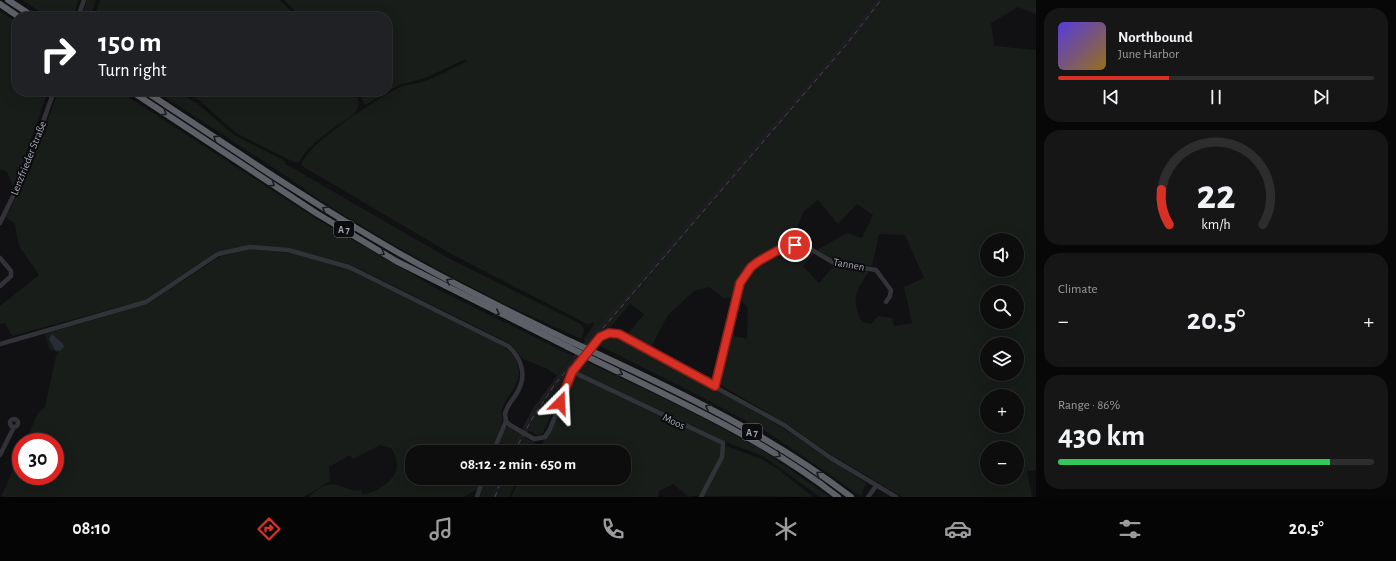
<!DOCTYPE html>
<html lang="en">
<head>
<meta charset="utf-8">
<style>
	:root { --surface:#0d0d0e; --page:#161617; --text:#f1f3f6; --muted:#9a9c9e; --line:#2d2d2e; --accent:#d93025 }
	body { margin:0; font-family:"Alegreya Sans",sans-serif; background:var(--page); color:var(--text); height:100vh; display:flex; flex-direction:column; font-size:15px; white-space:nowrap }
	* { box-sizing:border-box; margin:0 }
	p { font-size:13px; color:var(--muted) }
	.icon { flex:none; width:22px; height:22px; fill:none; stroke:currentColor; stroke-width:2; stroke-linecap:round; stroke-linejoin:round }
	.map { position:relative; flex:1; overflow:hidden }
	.sheet { display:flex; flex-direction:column; gap:8px; padding:8px; background:#070708; width:360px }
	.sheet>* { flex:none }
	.hud { position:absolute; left:12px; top:12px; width:380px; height:84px; border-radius:16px; box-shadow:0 4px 16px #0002,0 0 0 1px var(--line); background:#202124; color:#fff; overflow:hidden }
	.buttons { position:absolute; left:980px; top:233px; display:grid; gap:8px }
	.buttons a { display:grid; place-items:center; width:44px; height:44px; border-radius:50%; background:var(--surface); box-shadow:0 4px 16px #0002,0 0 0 1px var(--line); font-size:20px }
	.speed { position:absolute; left:12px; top:433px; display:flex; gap:8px; font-size:20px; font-weight:700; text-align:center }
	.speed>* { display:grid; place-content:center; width:52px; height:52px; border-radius:50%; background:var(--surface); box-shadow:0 4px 16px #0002,0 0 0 1px var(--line); line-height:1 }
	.speed .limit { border:6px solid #d22; background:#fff; color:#111 }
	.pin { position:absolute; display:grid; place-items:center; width:34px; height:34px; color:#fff; margin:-17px; border:2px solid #fff; border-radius:50%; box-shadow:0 1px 4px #0007 }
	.me { position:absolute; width:44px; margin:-22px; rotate:21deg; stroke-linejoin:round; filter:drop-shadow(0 0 3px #0008) }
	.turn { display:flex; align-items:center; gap:14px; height:84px; padding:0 20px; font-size:18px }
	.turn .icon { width:52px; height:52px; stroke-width:2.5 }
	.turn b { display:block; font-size:28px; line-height:34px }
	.big { font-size:30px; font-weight:700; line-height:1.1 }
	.sheet .widget { flex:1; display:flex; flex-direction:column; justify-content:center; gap:6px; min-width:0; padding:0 14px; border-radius:16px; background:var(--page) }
	.sheet .dial { align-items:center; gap:0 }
	.dial svg { height:104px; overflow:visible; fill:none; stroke:var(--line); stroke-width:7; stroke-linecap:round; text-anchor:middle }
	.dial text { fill:var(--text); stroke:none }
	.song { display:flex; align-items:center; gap:12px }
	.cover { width:48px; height:48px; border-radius:6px; background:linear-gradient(135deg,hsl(250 70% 55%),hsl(40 70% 35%)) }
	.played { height:4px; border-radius:2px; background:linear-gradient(90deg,var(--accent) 35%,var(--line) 35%) }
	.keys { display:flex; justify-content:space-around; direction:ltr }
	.heat { display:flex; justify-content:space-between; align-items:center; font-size:22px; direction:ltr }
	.charge { height:6px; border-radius:3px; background:linear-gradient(90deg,#34c759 86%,var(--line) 0) }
	.trip { position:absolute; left:405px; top:445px; width:226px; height:40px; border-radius:16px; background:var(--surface); box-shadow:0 4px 16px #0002,0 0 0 1px var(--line); font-weight:700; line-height:40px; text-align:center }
	.menu { display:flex; height:64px; justify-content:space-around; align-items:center; background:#050506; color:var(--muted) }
	.menu .icon { width:28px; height:28px }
	.menu .active { color:var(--accent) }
	.menu b { font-size:18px; color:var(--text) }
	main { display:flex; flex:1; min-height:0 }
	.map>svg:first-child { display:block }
	.built { fill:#1d1d20 }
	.green { fill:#181d19; fill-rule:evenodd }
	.water { fill:#282e36 }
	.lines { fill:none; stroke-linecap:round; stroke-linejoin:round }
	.minor { stroke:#323338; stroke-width:4.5 }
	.highway { stroke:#5e6068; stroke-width:6 }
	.rail { stroke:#45464c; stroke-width:1; stroke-dasharray:5 4; stroke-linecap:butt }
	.minor-bridge { stroke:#323338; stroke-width:4.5 }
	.highway-bridge { stroke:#5e6068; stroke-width:6 }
	.oneway { stroke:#1c1d20 }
	.route-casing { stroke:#8d1f18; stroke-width:10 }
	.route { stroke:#d93025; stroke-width:7 }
	.labels { text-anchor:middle; stroke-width:4; stroke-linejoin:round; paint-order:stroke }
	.shield { fill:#0c0c0e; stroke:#767882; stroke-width:1 }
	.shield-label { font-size:10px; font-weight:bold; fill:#a3a6b3 }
	.street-label { font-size:11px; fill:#a3a6b3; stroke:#0c0c0e }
</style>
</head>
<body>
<main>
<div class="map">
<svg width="1036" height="497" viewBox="0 0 1036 497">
	<rect width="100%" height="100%" fill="#111113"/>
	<path class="built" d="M876,0H884L849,46L578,359L546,401L516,452H509L534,407L557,376L608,313L843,42Z
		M498,478H505L497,497H490Z"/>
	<path class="green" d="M22,0H78L74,17H48Z
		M87,0H96L90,17H82Z
		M100,0H280L297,17H94Z
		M284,0H876L843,42L586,341L583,340L595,323L587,324L453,255L302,166C301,147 380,97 398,88C406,84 416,84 425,81C439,76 453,68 467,61L466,59L425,78L399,85L367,104H364L359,91H387V17H301Z
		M884,0H1036V14L1018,7L991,23L994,46L1036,50V470L1027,471L1032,497H902L832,455L785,423L719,384L718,382L729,335L747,339L748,309L737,295C746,266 784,236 815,253L803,266L819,283L834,265L870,270C856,290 850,299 862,322L871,324L878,316L892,318L894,326L912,323L904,287L924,278L905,235L879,234L872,266L832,260L817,250L847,233L862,238L873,215L857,204L838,224L818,200L803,212L793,239L794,243C768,251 740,268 734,297L724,298L709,287L694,291L668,315L651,347L627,335L644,314L630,304L609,329L613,331L610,337H618L714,388L783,428L866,483L861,496L767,432L694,393L598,345L591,344L849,46ZM987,240H1017V270H987ZM987,292H1017V322H987ZM987,344H1017V374H987ZM987,396H1017V426H987ZM987,448H1017V478H987Z
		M0,11L17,22V91H48L22,165L13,187L7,172L0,169Z
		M58,91H119L315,218L441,291L573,356L557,376L548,369L523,359L510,344L497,337L349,264L287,248L250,245L217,252L145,300L12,336L5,323L0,324V306L39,275L19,246L15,224L6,217L31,168Z
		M156,91H177L198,104L234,135L287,162L284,163L450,259L579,323C586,328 585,332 581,339L513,308L448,275L385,240L321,201L289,178Z
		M185,91H356C358,97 360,103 357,110C353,117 344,121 338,125C323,136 308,146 299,162L296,163L236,133L200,101Z
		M250,249C283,250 318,258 349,269L494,340C514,353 526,364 514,388C510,395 505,400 503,407C501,412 502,415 502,419C501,430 494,442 491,452H412V478H481L478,489L463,497H308C314,492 320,487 327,485C339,481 352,495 361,489L363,495C385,489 408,473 391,448L380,445L352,459L350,455L329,467L330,481L304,497H1L21,452V476H55V442H25L38,413L45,407L56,356L59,353L49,349L45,334L147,304L219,257Z
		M578,359L568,376L543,433L537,435L528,430L546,401Z
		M585,361L684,408L759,448L830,497H820L763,456L723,441L578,373L577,370Z
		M575,376L582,377L719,443C726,454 707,484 701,495L689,497L673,484L659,491L658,497H511L520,478H624V452H536L547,436Z
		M506,426L519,433L509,452H494Z
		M524,437L536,444L533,452H516Z
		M726,446L762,459L778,469L813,497L704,496Z
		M485,478H498L490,497H480Z
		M505,478H518L509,497H497Z"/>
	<path class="water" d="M52,334L63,344L64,347L60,351L55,350L49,339Z"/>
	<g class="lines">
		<path class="minor" d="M78,17L84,0
			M0,223L27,167L54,91
			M0,258L11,271V276L0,286
			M0,344L146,302L218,254L250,247L288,250L349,267L508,346C520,357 527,373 519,389C515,398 507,404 505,414L506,421L510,425
			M573,372L723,443L722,457L701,497
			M715,386L740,283L751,267L759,261L784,247L795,245L807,247L834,263L876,270L891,290L890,296L886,302
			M10 423a4 4 0 1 1 8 0a4 4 0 1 1-8 0Z
			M534,439L545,437L550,429L573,372L601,337L609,333L619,334L784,425L831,458L896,497
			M493,452L506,421
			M0,455L14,427
			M477,497L483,478
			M868,497L876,486"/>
		<path class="highway" d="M8,0L34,17
			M0,4L19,17
			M131,91L316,213L396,261L568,347
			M145,91C228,146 311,203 397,252C454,285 513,313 572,342
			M600,355C688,396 774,438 851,497
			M596,361C680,402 765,440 838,497"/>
		<path class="rail" d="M514,452L533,417L555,384L846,45L881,0
			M495,497L502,478"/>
		<path class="minor-bridge" d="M510,425L534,439"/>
		<path class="highway-bridge" d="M572,342L600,355
			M568,347L596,361"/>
	</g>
	<defs><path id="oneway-chevron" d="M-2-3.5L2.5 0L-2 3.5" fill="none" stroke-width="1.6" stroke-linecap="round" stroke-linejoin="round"/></defs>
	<g class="oneway">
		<use href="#oneway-chevron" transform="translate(164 113) rotate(34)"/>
		<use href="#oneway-chevron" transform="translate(216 138) rotate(-146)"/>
		<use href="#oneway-chevron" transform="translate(272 184) rotate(33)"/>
		<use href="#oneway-chevron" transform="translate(325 209) rotate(-149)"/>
		<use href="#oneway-chevron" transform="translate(382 253) rotate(31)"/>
		<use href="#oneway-chevron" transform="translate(449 281) rotate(-152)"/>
		<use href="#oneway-chevron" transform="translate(497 313) rotate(27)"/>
		<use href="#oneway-chevron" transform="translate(620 373) rotate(26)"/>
		<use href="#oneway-chevron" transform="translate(708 407) rotate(-152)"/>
		<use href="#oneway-chevron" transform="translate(778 455) rotate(31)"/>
		<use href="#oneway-chevron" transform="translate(819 474) rotate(-145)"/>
	</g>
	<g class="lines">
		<g class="route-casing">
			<path id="route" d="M560,403L572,372L600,337L609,333L619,334L715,386L740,283L751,267L759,261L784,247L795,245"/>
		</g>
		<use href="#route" class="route"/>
	</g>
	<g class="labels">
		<g class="shield">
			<rect x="334" y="221" width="20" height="16" rx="3"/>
			<rect x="742" y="424" width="20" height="16" rx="3"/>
		</g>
		<g class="shield-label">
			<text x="344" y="233">A 7</text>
			<text x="752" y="436">A 7</text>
		</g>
		<g class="street-label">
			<text transform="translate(28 158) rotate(-68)" y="4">Lenzfrieder Straße</text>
			<text transform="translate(849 264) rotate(10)" y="4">Tannen</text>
			<text transform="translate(674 421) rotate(25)" y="4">Moos</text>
		</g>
	</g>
</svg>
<div class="buttons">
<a><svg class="icon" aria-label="sound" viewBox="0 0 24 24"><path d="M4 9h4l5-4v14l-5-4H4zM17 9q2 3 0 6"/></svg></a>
<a><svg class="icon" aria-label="search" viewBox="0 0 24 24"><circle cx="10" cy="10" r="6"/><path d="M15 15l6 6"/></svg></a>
<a><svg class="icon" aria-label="layers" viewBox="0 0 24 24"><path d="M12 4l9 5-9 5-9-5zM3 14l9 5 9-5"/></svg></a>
<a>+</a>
<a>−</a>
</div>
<div class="speed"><div class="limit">30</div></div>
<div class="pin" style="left:795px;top:245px;background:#d93025"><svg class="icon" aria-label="arrive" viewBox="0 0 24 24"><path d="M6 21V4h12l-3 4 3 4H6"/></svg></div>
<svg class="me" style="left:560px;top:403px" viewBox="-20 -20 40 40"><path d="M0-17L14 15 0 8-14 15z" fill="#d93025" stroke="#fff" stroke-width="4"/></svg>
<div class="trip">08:12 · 2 min · 650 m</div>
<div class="hud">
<div class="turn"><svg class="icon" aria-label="right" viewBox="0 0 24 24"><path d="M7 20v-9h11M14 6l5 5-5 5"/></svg><div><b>150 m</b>Turn right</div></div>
</div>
</div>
<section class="sheet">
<div class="widget">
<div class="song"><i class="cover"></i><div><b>Northbound</b><p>June Harbor</p></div></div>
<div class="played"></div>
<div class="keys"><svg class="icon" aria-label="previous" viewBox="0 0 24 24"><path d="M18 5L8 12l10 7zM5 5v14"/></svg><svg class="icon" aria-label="pause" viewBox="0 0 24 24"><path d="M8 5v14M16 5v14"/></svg><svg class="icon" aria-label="next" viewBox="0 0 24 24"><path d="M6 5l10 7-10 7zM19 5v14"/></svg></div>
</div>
<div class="widget dial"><svg viewBox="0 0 100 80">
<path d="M14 69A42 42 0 1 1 86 69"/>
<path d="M14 69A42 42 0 0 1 8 42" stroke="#d93025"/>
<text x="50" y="56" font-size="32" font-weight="700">22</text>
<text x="50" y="72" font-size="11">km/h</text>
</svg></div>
<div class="widget"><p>Climate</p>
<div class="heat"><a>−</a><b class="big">20.5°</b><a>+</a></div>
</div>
<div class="widget"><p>Range · 86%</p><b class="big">430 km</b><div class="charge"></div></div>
</section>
</main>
<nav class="menu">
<b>08:10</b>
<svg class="icon active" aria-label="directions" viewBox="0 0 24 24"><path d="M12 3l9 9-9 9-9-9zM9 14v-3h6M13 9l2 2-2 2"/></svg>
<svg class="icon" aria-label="music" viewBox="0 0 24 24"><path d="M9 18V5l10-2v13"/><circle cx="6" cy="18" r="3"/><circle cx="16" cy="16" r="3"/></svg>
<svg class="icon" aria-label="phone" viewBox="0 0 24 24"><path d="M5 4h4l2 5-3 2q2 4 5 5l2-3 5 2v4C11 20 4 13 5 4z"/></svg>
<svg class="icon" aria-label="climate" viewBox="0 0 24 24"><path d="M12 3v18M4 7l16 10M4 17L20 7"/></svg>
<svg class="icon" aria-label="car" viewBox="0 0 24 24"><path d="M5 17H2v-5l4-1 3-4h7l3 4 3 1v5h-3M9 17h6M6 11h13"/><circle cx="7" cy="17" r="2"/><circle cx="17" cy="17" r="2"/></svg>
<svg class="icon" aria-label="filters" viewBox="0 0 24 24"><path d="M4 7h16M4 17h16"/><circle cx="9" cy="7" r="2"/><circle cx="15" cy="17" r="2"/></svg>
<b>20.5°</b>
</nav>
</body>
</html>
